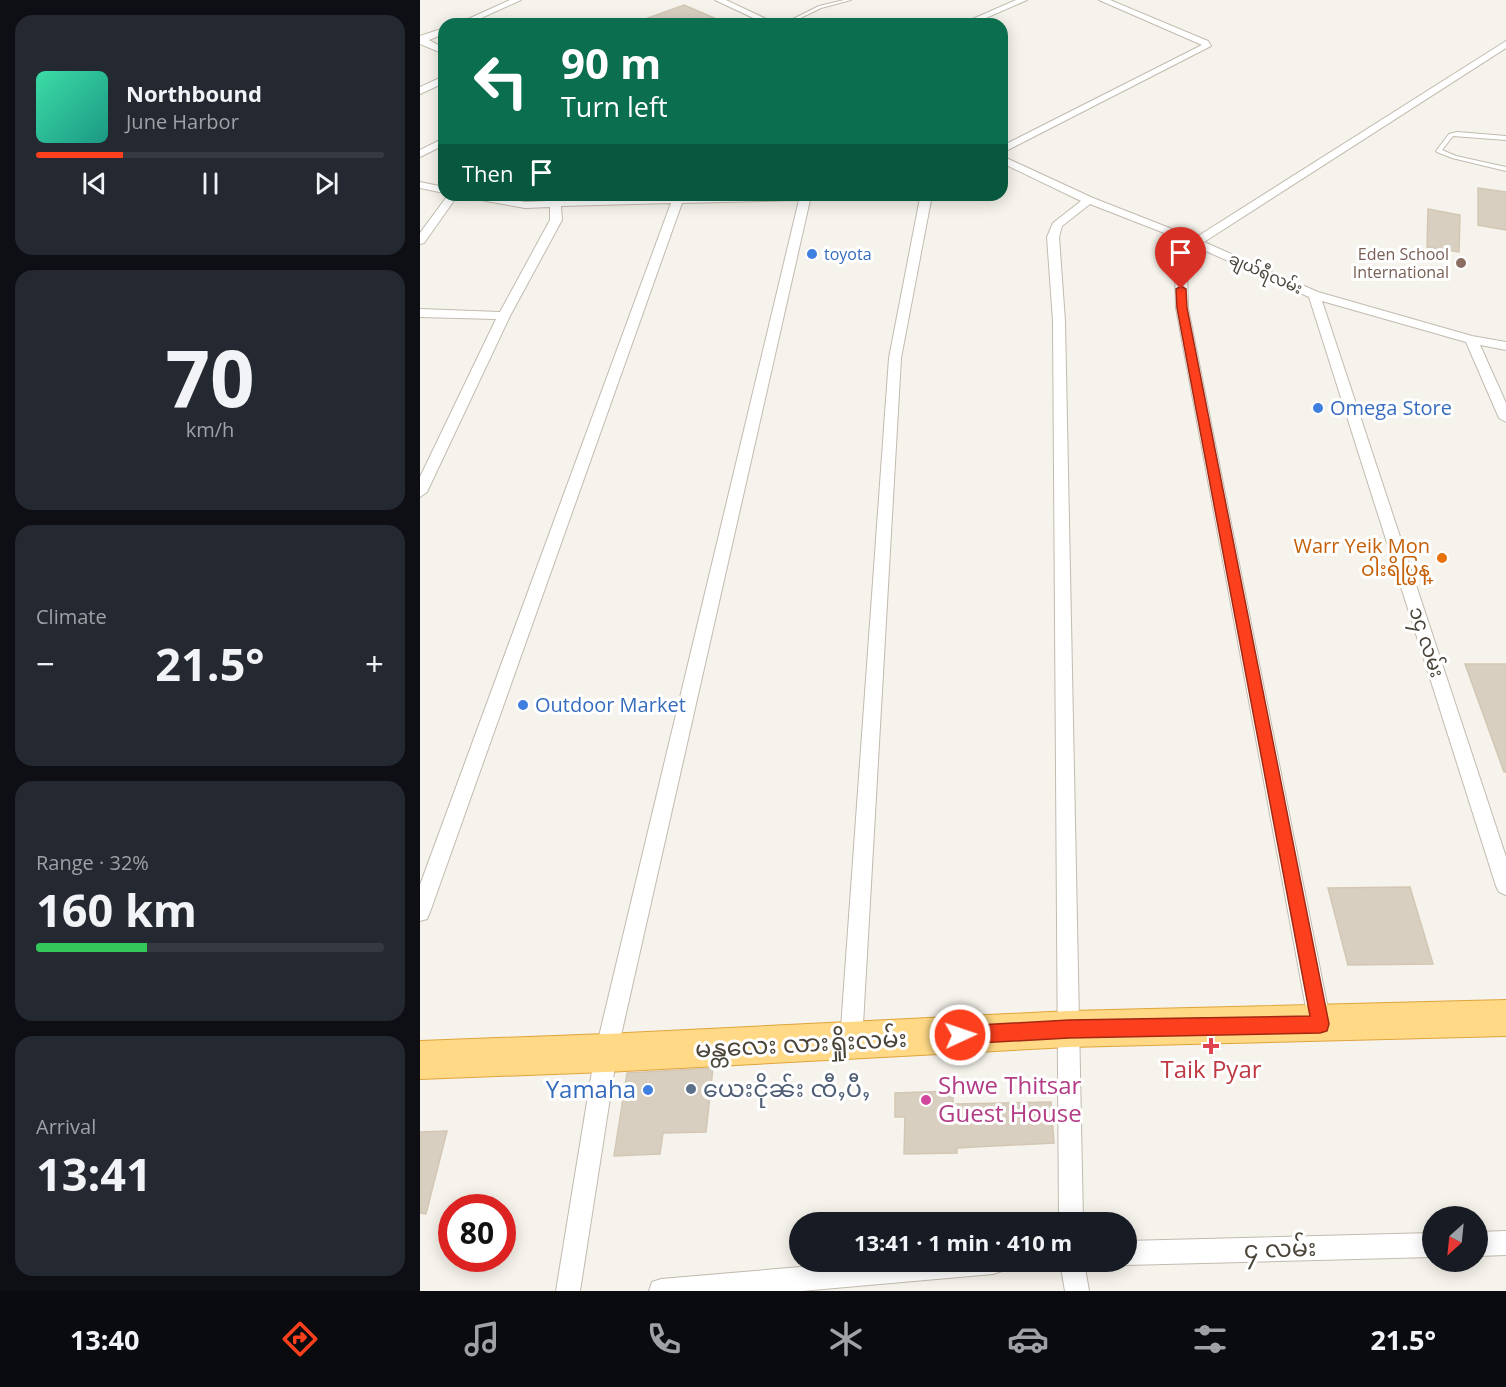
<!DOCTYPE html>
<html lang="en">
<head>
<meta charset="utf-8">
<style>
	:root { --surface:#171b24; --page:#242831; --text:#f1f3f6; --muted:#9ea1a6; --line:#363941; --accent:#fc3f1d }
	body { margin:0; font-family:"Open Sans","Noto Sans Myanmar",sans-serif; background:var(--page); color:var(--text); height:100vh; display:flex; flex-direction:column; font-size:22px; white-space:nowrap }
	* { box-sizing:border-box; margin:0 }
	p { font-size:20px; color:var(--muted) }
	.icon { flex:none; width:33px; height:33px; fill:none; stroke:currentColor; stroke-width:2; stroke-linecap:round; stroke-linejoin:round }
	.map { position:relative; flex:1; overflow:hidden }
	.sheet { display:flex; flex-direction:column; gap:15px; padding:15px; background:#0d0f14; width:420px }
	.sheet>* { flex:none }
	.top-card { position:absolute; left:18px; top:18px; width:570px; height:183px; border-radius:18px; box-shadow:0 3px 15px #0003; background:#0b6e4f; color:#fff; overflow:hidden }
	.needle { width:39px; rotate:207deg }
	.controls { position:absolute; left:1002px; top:1206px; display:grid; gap:12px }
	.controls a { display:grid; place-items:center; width:66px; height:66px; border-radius:50%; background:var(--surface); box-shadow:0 3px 15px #0003; font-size:30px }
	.speed { position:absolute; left:18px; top:1194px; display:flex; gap:12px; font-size:30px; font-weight:700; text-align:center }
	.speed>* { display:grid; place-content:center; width:78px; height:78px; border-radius:50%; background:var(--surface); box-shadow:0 3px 15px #0003; line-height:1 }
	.speed .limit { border:9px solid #d22; background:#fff; color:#111 }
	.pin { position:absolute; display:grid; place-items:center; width:51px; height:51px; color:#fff; margin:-62px -26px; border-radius:50% 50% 50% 0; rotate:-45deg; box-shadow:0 0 6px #0007 }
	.pin .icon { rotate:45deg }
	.me { position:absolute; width:66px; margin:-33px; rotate:87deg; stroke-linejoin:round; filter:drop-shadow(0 0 4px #0008) }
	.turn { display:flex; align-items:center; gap:21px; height:126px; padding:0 24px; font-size:27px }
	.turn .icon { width:78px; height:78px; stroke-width:2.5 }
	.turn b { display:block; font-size:42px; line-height:51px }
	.then { display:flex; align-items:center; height:57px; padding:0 24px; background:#0003; gap:12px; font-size:22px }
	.big { font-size:45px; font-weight:700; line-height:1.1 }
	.sheet .tile { flex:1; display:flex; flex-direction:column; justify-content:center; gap:9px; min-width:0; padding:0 21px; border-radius:18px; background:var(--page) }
	.sheet .dial { align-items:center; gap:0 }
	.dial b { font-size:78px; line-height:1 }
	.song { display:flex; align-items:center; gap:18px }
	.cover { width:72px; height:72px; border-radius:9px; background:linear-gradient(135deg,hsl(160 70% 55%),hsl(170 70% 35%)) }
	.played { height:6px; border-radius:3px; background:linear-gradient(90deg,var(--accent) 25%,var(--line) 25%) }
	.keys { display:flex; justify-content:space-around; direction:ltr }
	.heat { display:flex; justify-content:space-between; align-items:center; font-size:33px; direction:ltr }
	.charge { height:9px; border-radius:4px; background:linear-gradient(90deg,#34c759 32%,var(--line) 0) }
	.trip { position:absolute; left:369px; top:1212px; width:348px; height:60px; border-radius:30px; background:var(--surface); box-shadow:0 3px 15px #0003; font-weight:700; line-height:60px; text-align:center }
	.menu { display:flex; height:96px; justify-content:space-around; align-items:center; background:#090b0e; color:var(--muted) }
	.menu .icon { width:42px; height:42px }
	.menu .active { color:var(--accent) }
	.menu b { font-size:27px; color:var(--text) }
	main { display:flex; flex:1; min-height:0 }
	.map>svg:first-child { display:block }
	.building { fill:#d8cfc1; stroke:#d3c7b4; stroke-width:1.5 }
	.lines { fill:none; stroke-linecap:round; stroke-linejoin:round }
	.service-casing { stroke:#c2bbae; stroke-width:2 }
	.minor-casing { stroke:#c2bbae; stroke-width:2 }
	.trunk-casing { stroke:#e0a43c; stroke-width:2 }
	.service { fill:#fff; fill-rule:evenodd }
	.minor { fill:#fff; fill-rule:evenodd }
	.trunk { fill:#ffd985; fill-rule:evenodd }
	.route { fill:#fc3f1d; stroke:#a42913; stroke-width:1.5 }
	.shop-dot { fill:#3f7fe0; stroke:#fff; stroke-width:2 }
	.education-dot { fill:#8d6e63; stroke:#fff; stroke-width:2 }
	.food-dot { fill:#e8710a; stroke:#fff; stroke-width:2 }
	.health-dot { fill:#e0444e; stroke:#fff; stroke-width:2 }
	.service-dot { fill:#5c6f8a; stroke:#fff; stroke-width:2 }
	.hotel-dot { fill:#d1479c; stroke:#fff; stroke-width:2 }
	.labels { text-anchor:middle; stroke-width:6; stroke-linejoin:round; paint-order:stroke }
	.far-shop-label { font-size:16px; fill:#366cbe; stroke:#fff; text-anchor:start }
	.far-education-label { font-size:16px; fill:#785e54; stroke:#fff; text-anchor:end }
	.far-street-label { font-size:16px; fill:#4b4439; stroke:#fff }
	.shop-label { font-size:20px; fill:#366cbe; stroke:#fff; text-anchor:start }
	.food-label { font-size:20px; fill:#c56008; stroke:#fff; text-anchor:end }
	.street-label { font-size:20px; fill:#4b4439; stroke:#fff }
	.near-street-label { font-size:24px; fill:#4b4439; stroke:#fff }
	.near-health-label { font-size:24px; fill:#be3a42; stroke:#fff }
	.near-hotel-label { font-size:24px; fill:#b23c85; stroke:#fff; text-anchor:start }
	.near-service-label { font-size:24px; fill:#4e5e75; stroke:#fff; text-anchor:start }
	.near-shop-label { font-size:24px; fill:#366cbe; stroke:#fff; text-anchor:end }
</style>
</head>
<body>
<main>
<section class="sheet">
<div class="tile">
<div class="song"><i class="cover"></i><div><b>Northbound</b><p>June Harbor</p></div></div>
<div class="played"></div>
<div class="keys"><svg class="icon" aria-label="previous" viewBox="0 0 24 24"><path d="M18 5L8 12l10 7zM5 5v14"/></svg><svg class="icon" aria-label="pause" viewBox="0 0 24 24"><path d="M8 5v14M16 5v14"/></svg><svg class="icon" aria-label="next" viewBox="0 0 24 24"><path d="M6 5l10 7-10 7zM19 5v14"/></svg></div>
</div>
<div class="tile dial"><b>70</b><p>km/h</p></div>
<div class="tile"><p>Climate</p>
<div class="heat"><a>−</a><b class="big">21.5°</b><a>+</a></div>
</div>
<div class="tile"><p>Range · 32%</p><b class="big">160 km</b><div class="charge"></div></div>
<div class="tile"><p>Arrival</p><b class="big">13:41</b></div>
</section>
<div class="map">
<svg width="1086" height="1291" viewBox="0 0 1086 1291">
	<rect width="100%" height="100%" fill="#f6f3ec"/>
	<path class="building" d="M264,5L308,24H218L217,22Z
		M1058,188L1086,192V230L1058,225Z
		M1008,209L1040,215L1039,252L1007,247Z
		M1045,664H1086V772H1084Z
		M990,887L1013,964L928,965L908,888Z
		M293,1068L286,1132L243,1133L240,1154L194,1156L207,1073Z
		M533,1091V1104L631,1102L634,1143L537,1148V1153L484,1154L485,1117H475V1093Z
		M27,1131L6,1214L0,1213V1132Z"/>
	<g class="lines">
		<g class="service-casing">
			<path id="service" d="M424,0H431L401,8L368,24H363L399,6Z
				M1037,132L1086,136V140L1033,136L1022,150L1036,156L1086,167V171L1032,158L1017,152L1016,151L1029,134Z"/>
		</g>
		<g class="minor-casing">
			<path id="minor" d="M90,0H101L48,24H37Z
				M295,0H306L357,24H346Z
				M596,0H607L552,24H541Z
				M679,0H690L788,41L791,46L582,153V146L782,45Z
				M24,28V34L9,40L24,48V54L0,44V36Z
				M1086,41V48L784,242L898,292L1052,336L1086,342V350L1060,345L1086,403V422L1079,418L1046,342L902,301L1086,857V895L1079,892L1076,886L889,297L779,248L767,270L768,308L911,1024L908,1032L900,1035L892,1032L889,1024L756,308L755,270L770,243L670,204L642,226L639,237L645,321L663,1222H639L633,321L627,237L633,223L661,201L582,163V156L673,198L775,238Z
				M24,76V83L0,94V87Z
				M24,138V145L0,157V150Z
				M0,182L24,187V193L0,188Z
				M28,195H38L4,243L0,244V233Z
				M45,195H68L105,202L254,195H512L481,358L442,1042L439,1050L431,1053L423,1050L420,1042L469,358L500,198L390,200L197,1053L160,1291H136L175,1053L379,200L262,203L10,912L7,919L0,921V885L251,203L141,206L142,220L90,316L7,492L0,497V477L76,319L0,317V309L80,312L130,220V207L105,208L50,198Z
				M1086,1231V1255L1058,1256V1232Z
				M1012,1233V1257L706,1265L697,1262H706V1241Z
				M439,1262H585L582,1271L573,1274L381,1291H229L232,1282L241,1279Z
				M640,1262H664L669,1291H645Z"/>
		</g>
		<g class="trunk-casing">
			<path id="trunk" d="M1086,1000V1036L649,1047L186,1072L0,1079V1041L186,1034L649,1011Z"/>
		</g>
		<use href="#service" class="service"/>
		<use href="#minor" class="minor"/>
		<use href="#trunk" class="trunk"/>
	</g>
	<path class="route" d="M761,286L766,289L767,308L909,1024L907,1031L900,1033L649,1038L540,1044L534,1041L531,1035L534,1029L540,1026L649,1020L890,1016L757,308L756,289Z"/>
	<g class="shop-dot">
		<circle cx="392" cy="254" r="6"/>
		<circle cx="898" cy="408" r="6"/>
		<circle cx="103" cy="705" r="6"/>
		<circle cx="228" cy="1090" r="6"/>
	</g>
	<circle class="education-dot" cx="1041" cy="263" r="6"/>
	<circle class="food-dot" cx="1022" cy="558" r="6"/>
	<path class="health-dot" d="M788 1037h6v6h6v6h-6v6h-6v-6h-6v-6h6z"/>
	<circle class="service-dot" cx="271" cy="1089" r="6"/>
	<circle class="hotel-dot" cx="506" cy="1100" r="6"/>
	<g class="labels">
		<g class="far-shop-label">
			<text x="404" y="260">toyota</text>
		</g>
		<g class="far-education-label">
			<text x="1029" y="260">Eden School<tspan x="1029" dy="18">International</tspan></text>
		</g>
		<g class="far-street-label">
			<text transform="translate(846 273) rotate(24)" y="6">ချယ်ရီလမ်း</text>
		</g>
		<g class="shop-label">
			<text x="910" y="415">Omega Store</text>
			<text x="115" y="712">Outdoor Market</text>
		</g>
		<g class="food-label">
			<text x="1010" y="553">Warr Yeik Mon<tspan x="1010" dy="23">ဝါးရိပ္မြန္</tspan></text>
		</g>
		<g class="street-label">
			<text transform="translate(1007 642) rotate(72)" y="7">၁၄ လမ်း</text>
		</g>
		<g class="near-street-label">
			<text transform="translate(381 1044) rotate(-3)" y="8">မန္တလေး လားရှိုးလမ်း</text>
			<text transform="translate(860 1249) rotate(-2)" y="8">၄ လမ်း</text>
		</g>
		<g class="near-health-label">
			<text x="791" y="1078">Taik Pyar</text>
		</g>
		<g class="near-hotel-label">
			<text x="518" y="1094">Shwe Thitsar<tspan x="518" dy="28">Guest House</tspan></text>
		</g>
		<g class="near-service-label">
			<text x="283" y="1097">ယေးငိုၼ်း ၸီႇပီႇ</text>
		</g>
		<g class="near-shop-label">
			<text x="216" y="1098">Yamaha</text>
		</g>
	</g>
</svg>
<div class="controls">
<a><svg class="needle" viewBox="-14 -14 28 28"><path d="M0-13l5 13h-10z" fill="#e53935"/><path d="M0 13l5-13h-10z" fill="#9ea1a6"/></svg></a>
</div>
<div class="speed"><div class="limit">80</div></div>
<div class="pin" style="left:761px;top:289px;background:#d93025"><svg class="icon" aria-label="arrive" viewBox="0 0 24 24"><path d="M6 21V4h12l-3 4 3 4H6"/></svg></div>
<svg class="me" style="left:540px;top:1035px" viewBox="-20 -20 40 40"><circle r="17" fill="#fc3f1d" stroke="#fff" stroke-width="3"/><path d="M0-11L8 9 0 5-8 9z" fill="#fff"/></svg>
<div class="trip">13:41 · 1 min · 410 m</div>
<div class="top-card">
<div class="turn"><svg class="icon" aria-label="left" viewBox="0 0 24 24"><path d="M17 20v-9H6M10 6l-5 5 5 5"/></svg><div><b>90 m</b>Turn left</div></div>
<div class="then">Then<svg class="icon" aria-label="arrive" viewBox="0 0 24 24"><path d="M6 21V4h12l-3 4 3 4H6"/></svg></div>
</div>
</div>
</main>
<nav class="menu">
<b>13:40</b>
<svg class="icon active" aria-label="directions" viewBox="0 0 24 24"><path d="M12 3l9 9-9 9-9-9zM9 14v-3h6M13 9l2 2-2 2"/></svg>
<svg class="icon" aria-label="music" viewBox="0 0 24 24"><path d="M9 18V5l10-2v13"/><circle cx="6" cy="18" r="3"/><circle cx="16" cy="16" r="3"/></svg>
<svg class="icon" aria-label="phone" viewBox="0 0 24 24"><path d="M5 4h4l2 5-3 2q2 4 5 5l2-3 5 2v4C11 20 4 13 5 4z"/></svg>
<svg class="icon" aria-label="climate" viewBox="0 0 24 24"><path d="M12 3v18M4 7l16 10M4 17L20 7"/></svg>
<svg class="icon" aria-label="car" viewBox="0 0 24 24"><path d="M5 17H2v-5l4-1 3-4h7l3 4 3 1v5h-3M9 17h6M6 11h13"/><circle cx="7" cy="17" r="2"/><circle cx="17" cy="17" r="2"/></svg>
<svg class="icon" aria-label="filters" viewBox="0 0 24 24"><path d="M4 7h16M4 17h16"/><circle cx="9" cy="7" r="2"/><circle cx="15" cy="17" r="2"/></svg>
<b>21.5°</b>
</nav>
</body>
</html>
